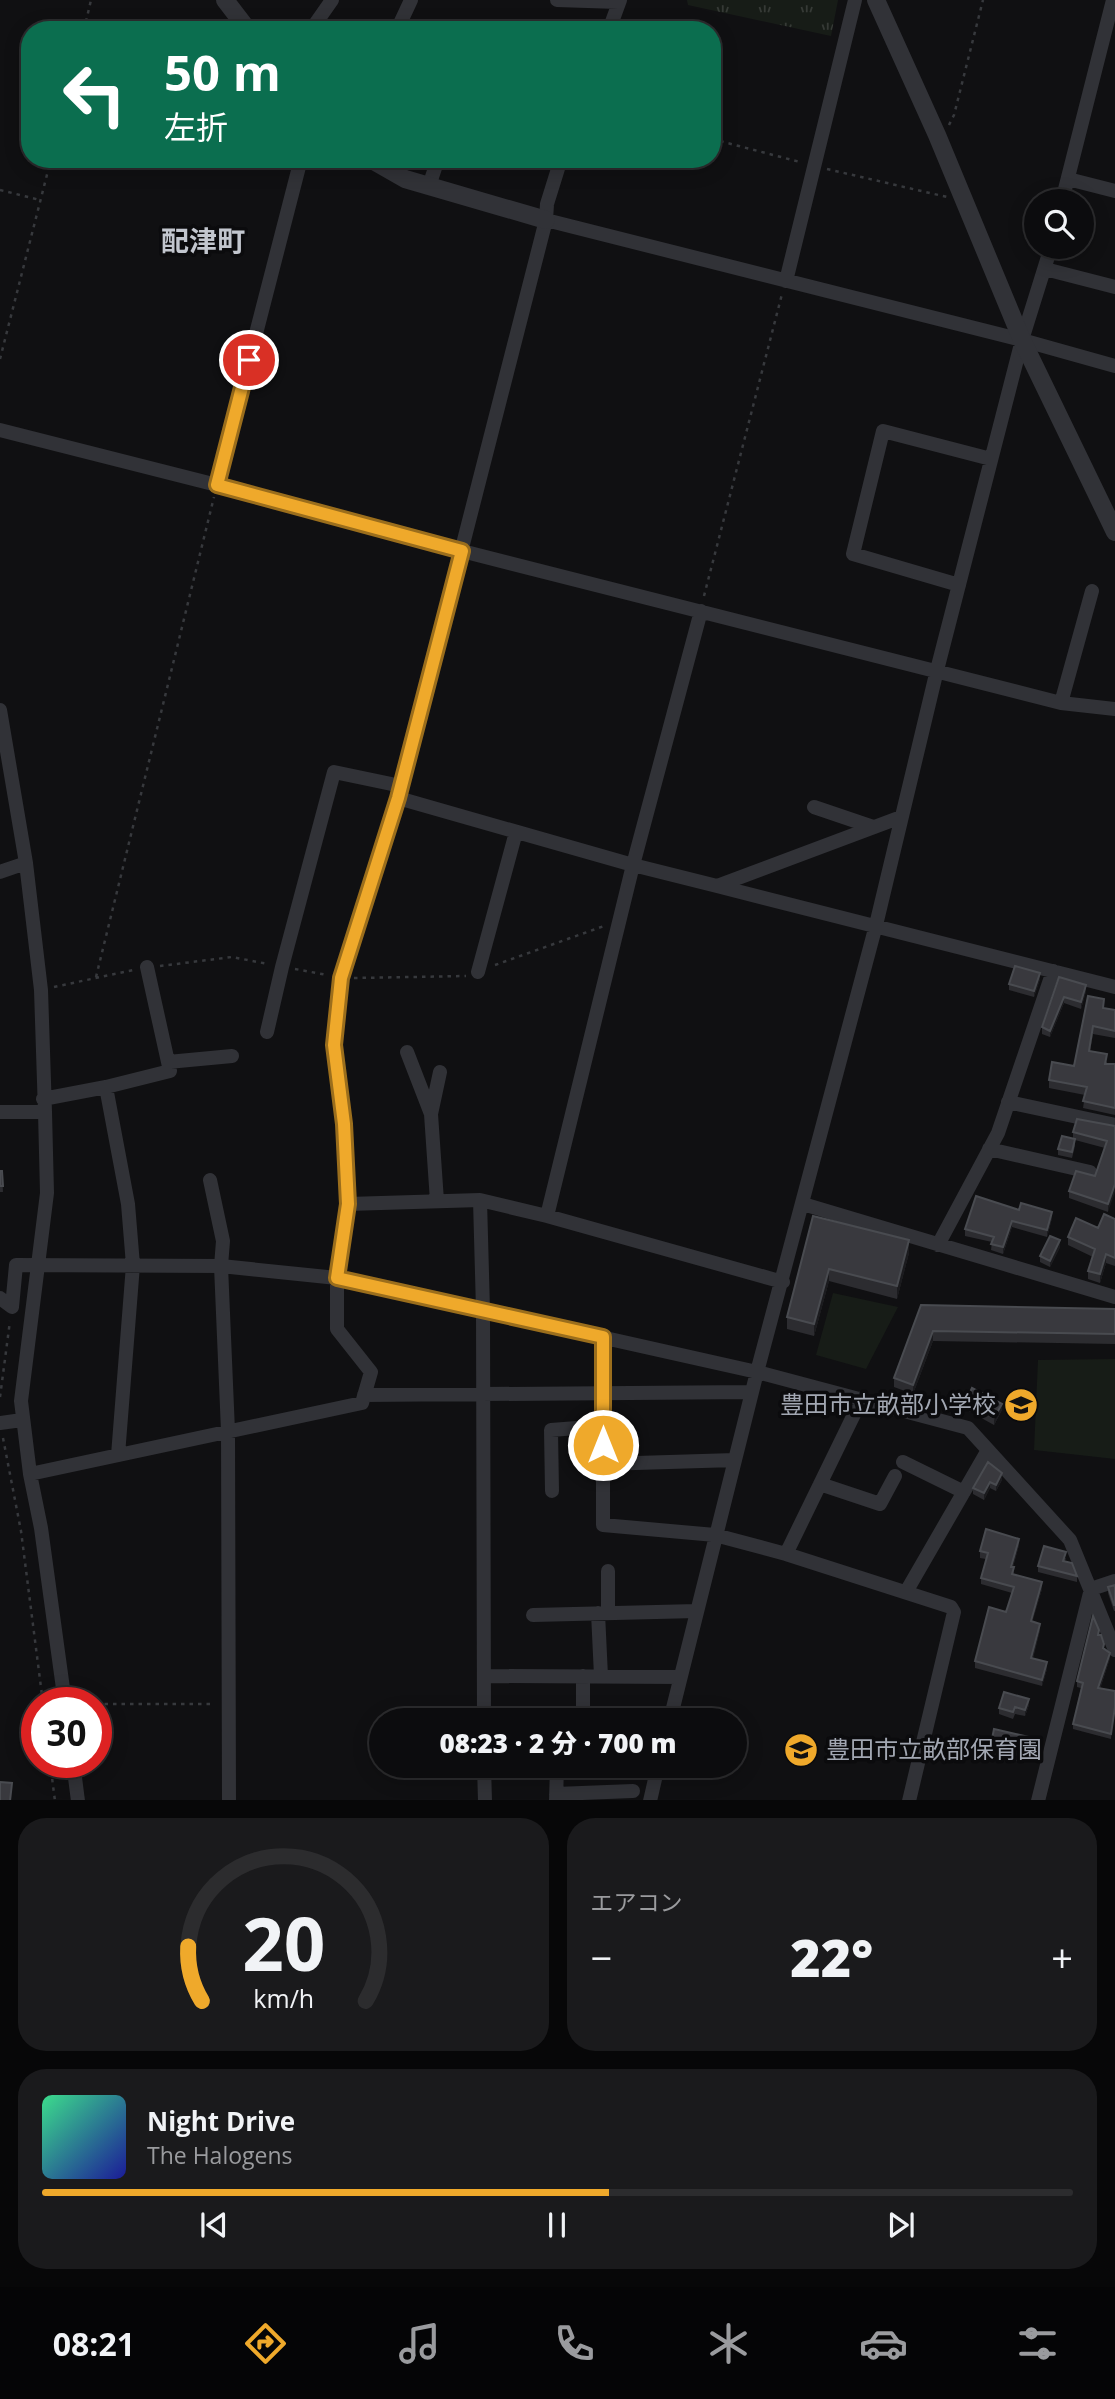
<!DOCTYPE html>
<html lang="ja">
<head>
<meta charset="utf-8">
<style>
	:root { --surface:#0c0c0e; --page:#1a1a1c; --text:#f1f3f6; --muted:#9a9b9e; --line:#2c2c2e; --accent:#efa92b }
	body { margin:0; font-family:"Open Sans","Noto Sans JP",sans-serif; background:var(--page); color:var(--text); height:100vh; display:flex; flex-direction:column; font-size:26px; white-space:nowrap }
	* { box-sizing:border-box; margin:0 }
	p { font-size:23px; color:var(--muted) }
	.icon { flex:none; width:38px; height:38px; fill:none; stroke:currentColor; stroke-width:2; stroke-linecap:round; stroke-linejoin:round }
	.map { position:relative; height:1800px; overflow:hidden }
	.drawer { display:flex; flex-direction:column; gap:18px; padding:18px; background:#070708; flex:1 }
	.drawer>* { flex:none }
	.guide { position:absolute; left:21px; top:21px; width:700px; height:147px; border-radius:28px; box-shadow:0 4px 18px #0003,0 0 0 2px var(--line); background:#0b6e4f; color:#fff; overflow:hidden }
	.controls { position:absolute; left:1024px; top:189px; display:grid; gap:14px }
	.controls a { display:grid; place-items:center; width:70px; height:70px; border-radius:50%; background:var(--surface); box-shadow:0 4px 18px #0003,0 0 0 2px var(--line); font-size:35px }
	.speed { position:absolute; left:21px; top:1687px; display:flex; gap:14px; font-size:35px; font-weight:700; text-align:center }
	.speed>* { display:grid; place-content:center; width:91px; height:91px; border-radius:50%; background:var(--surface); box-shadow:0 4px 18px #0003,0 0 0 2px var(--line); line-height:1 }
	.speed .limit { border:10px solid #d22; background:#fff; color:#111 }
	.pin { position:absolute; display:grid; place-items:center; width:60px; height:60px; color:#fff; margin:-30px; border:4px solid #fff; border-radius:50%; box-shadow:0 2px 7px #0007 }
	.me { position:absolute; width:77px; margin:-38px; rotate:0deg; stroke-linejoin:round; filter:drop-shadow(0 0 5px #0008) }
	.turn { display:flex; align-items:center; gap:24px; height:147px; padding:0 28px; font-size:32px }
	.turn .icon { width:91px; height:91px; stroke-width:2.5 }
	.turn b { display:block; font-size:49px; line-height:60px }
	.big { font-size:52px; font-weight:800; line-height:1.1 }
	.drawer .card { flex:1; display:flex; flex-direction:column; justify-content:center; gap:10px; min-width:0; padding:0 24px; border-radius:28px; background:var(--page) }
	.drawer .dial { align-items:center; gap:0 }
	.dial svg { height:182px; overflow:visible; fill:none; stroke:var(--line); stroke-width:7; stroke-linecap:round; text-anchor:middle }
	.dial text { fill:var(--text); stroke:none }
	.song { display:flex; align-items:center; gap:21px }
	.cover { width:84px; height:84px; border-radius:10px; background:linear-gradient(135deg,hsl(150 70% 55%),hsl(240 70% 35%)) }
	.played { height:7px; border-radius:4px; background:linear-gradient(90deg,var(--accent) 55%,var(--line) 55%) }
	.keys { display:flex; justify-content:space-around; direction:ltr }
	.heat { display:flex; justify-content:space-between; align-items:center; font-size:38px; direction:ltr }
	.drawer .tiles { flex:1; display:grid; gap:18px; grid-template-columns:1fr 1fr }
	.card:last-child { grid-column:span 2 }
	.trip { position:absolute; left:369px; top:1708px; width:378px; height:70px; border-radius:35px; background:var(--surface); box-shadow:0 4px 18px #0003,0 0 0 2px var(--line); font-weight:800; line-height:70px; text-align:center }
	.dock { display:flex; height:112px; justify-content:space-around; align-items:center; background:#050506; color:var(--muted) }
	.dock .icon { width:49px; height:49px }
	.dock .current { color:var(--accent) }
	.dock b { font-size:32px; color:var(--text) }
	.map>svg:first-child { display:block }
	.park { fill:url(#park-tufts) }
	.pitch { fill:#171c17 }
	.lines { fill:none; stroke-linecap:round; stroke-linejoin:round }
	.path { stroke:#37393d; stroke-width:2.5; stroke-dasharray:3.5 5; stroke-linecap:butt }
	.minor { stroke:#313237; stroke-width:14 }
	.tertiary { stroke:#313237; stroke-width:18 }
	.wall { fill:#2c2c30 }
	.shaded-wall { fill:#1b1b1e }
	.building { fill:#39393e; stroke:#494b50; stroke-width:2 }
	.route-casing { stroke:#9b6e1c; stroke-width:18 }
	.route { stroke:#efa92b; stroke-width:12 }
	.labels { text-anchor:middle; stroke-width:7; stroke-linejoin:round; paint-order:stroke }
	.poi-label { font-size:24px; fill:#a2a7b2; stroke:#0b0b0d; text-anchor:end }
	.quarter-label { font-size:28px; font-weight:bold; fill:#c2c6ce; stroke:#0b0b0d }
</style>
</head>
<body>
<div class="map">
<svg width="1115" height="1801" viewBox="0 0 1115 1801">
	<defs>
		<pattern id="park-tufts" width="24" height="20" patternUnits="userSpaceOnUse" patternTransform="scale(1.75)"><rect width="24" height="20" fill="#171c17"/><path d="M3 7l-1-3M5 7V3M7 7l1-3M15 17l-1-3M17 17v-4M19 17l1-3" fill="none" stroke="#363a36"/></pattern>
	</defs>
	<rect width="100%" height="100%" fill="#101012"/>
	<path class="park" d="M687,0H838L831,36L688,5Z"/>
	<path class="pitch" d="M833,1293L898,1307L866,1369L816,1355Z
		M1115,1359V1459L1034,1450L1038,1360Z"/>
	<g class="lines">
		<path class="path" d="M84,30L91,0
			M949,125L954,115L983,0
			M712,139L800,162
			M827,169L947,197
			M0,190L40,200
			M0,359L51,159
			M704,596L782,294
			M495,965L604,926
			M160,966L232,957L268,964
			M295,969L327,975
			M96,977L214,497
			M354,978L466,976
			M54,987L133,970
			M0,1397L10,1321
			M3,1438L21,1531L43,1703
			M96,1704H215
			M50,1762L55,1801"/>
		<path class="minor" d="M557,0L618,2
			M311,30L332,0
			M397,30L411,0
			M609,30L620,0
			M1068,179L1115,191
			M429,186L438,159
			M1062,201L1113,0
			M546,220L1022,340L1115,366
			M1045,269L1115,287
			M786,281L855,0
			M0,430L217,485L462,551L1061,703L1115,709
			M217,485L301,159
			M959,585L853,554L883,431L991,459
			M1061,703L1092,591
			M0,710L26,863L41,990L45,1112L47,1193L21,1401L30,1474L41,1528L65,1703
			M398,798L633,865L717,886L901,817
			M814,807L873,827
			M0,872L26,863
			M717,886L1115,987
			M478,972L516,832
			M267,1032L282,967L334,772L401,786
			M407,1052L431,1114L437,1201
			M168,1062L232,1056
			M106,1087L128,1204L133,1265L118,1455
			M43,1099L106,1087L170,1071L147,967
			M1008,1102L1115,1125
			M0,1112H45
			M431,1114L440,1072
			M989,1149L1090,1172
			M210,1180L223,1241L221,1266L228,1431L229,1801
			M348,1204L480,1200
			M803,1204L1115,1297
			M547,1216L633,865L701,611
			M938,1245L998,1133L1053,971
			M0,1298L12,1307L16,1265L221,1266L337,1278L757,1372L968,1428L1070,1540L1115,1650
			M603,1337V1525L715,1535L786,1554L951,1607L954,1612L909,1801
			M364,1395L752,1392
			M0,1423L22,1420
			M903,1462L964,1492
			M603,1464L735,1460
			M30,1474L362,1403L371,1372L337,1329V1278L348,1204L344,1124L334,1045L341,978L398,798L546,220L547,204L561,159
			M820,1484L880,1504L895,1476
			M552,1491L551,1430L603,1426
			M786,1554L862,1398
			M608,1571V1613
			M906,1592L988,1450
			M598,1613L601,1676
			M533,1615L697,1611
			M484,1676L680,1677
			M583,1676V1720
			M484,1720L483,1310L480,1200L547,1216L783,1282
			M670,1720L757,1372L876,925L937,670L1022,340L1051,247
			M73,1762L78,1801
			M484,1766L485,1801
			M556,1794L633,1791
			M556,1801L557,1766
			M650,1801L658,1766
			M1038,1801L1091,1589L1115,1581"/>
		<path class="tertiary" d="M225,0L248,30
			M876,0L937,135L1022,340L1115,532
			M370,159L405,179L546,220"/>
	</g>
	<path class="wall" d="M1059,977L1086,991L1081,1009L1064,1003L1050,1037L1042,1034V1027Z
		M1040,979L1034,997L1009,990V984Z
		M1088,996L1104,1008L1115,1010V1038L1093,1034L1090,1051L1107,1062V1064H1115V1115L1083,1108L1085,1095L1049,1088V1080L1074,1066Z
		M1115,1126L1108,1212L1069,1198V1191L1095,1176L1105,1148L1075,1140V1146L1072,1158L1058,1155V1149L1073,1139V1132Z
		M0,1171H2L3,1192H0Z
		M1019,1210L1052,1218L1047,1237L1012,1227L1003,1254L991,1250L992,1242L965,1236V1229Z
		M813,1216L909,1253L897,1299L829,1281L814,1336L787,1329V1317Z
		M1115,1219V1266L1106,1263L1100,1283L1088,1279V1271L1093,1257L1068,1245V1237L1098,1228Z
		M1060,1247L1050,1267L1040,1262V1256Z
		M921,1305L1115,1309V1344L933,1341L913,1394L894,1387V1378Z
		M965,1403L1002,1410L994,1425L965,1409Z
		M988,1462L1002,1480L996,1491L990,1488L984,1500L973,1494V1488Z
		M1019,1545L1013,1567L1014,1574L1042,1589L1032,1622L1040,1630L1033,1658L1047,1669L1042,1686L975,1668V1661L1006,1612L1012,1593L981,1584V1578L986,1559L980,1558V1551Z
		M1066,1558L1065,1561L1077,1576V1582L1038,1572V1566Z
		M1115,1585V1611H1114L1108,1593V1587Z
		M1099,1635L1104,1648L1110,1658L1100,1689L1115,1691L1111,1739L1073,1729V1724L1081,1688L1077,1687V1681Z
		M1029,1705L1025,1716L1015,1714L1013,1719L999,1714V1708Z
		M1029,1743L1024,1763L990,1755V1749Z"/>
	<path class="shaded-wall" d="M1040,973V979L1034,997V991Z
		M1086,985V991L1081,1009V1002Z
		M1064,997V1003L1050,1037V1031Z
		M1093,1026V1034L1089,1058V1051Z
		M1115,1184V1192L1108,1212V1204Z
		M1052,1212V1218L1047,1237V1230Z
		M1012,1221V1227L1003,1254V1247Z
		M909,1240V1253L897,1299V1286Z
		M1060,1240V1247L1050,1267V1261Z
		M1106,1254V1263L1100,1283V1274Z
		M829,1269V1281L814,1336V1324Z
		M933,1331V1341L913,1394V1385Z
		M1002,1404V1410L994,1425V1418Z
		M1002,1473V1480L996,1491V1485Z
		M990,1482V1488L984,1500V1493Z
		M1019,1539V1545L1011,1573V1567Z
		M1042,1582V1589L1031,1627V1621Z
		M1040,1624V1630L1031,1664V1658Z
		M1110,1653V1658L1098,1694V1688Z
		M1047,1662V1669L1042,1686V1680Z
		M1029,1699V1705L1025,1716V1710Z
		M1029,1737V1743L1024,1763V1756Z"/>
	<path class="building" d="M1015,966L1040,973L1034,991L1009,984Z
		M1059,977L1086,985L1081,1002L1064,997L1050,1031L1042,1027Z
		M1088,996L1104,999L1103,1008L1115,1010V1031L1093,1026L1089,1051L1107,1054L1105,1064H1115V1108L1083,1101L1087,1087L1049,1080L1052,1062L1074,1066Z
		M1077,1119L1115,1126V1184L1108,1204L1069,1191L1076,1171L1095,1176L1107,1141L1073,1132Z
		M1062,1136L1075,1139L1072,1152L1058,1149Z
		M0,1171H2L3,1186H0Z
		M976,1196L1019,1210L1021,1203L1052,1212L1047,1230L1012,1221L1003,1247L991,1244L994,1237L965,1229Z
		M1104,1214L1115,1219V1258L1106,1254L1100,1274L1088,1271L1095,1249L1068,1237L1076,1218L1098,1228Z
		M813,1216L909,1240L897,1286L829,1269L814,1324L787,1317Z
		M1050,1236L1060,1240L1050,1261L1040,1256Z
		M921,1305L1115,1309V1334L933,1331L913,1385L894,1378Z
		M972,1388L1002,1404L994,1418L965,1403Z
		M988,1462L1002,1473L996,1485L990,1482L984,1493L973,1488Z
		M986,1529L1019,1539L1011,1567H1014L1012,1574L1042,1582L1031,1621L1040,1624L1031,1658L1047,1662L1042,1680L975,1661L989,1607L1006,1612L1014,1587L981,1578L988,1553L980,1551Z
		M1044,1546L1066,1552L1063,1561L1072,1563L1077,1576L1038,1566Z
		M1115,1585V1605H1114L1108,1587Z
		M1093,1616L1099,1630L1098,1635H1101L1104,1644L1103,1648L1110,1653L1098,1688L1115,1691V1707L1111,1734L1073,1724L1083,1683L1077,1681Z
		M1004,1692L1029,1699L1025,1710L1015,1707L1013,1712L999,1708Z
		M994,1729L1029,1737L1024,1756L990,1749Z
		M0,1782L12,1783L10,1801H0Z"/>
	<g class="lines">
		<g class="route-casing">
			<path id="route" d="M249,360L217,485L462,551L398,798L341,978L334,1045L344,1124L348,1204L337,1278L603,1337V1445"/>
		</g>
		<use href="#route" class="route"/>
	</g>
	<defs>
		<g id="school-disc" transform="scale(1.75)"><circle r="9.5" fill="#efa92b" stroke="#0b0b0d"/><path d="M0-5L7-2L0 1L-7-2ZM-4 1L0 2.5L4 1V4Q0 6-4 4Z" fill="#111"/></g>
	</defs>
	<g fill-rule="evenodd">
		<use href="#school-disc" x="1021" y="1405"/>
		<use href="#school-disc" x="801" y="1750"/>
	</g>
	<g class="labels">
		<g class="poi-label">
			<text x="996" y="1413">豊田市立畝部小学校</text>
			<text x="826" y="1758" text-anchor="start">豊田市立畝部保育園</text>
		</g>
		<g class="quarter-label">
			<text x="203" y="251">配津町</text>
		</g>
	</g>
</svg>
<div class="controls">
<a><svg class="icon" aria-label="search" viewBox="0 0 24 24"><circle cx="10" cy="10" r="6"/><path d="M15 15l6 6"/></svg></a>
</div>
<div class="speed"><div class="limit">30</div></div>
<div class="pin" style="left:249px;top:360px;background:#d93025"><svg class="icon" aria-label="arrive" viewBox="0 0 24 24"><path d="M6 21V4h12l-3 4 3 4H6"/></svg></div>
<svg class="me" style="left:603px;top:1445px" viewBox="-20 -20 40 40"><circle r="17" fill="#efa92b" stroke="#fff" stroke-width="3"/><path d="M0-11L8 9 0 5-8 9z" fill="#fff"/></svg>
<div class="trip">08:23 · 2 分 · 700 m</div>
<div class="guide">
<div class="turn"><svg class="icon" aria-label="left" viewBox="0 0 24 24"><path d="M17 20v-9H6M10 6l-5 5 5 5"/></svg><div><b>50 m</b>左折</div></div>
</div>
</div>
<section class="drawer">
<div class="tiles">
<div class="card dial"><svg viewBox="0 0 100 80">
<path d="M14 69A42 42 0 1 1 86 69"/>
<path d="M14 69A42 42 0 0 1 8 45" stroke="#efa92b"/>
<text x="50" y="56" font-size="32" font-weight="700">20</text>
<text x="50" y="72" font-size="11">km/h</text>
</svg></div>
<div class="card"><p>エアコン</p>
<div class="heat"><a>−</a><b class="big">22°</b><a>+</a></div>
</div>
<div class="card">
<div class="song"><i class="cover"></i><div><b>Night Drive</b><p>The Halogens</p></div></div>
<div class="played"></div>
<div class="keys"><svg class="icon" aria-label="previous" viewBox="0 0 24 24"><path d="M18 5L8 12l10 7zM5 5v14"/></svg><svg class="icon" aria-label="pause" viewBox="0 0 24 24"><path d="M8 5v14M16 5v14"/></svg><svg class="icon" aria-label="next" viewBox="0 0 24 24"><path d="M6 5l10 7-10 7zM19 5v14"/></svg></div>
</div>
</div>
</section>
<nav class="dock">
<b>08:21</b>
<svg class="icon current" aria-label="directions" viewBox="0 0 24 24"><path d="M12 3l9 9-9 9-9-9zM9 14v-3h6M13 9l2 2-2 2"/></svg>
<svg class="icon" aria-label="music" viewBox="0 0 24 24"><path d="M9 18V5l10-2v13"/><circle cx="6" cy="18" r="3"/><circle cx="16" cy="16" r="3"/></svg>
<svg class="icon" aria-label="phone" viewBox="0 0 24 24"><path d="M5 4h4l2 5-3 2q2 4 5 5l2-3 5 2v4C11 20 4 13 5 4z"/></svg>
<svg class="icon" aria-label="climate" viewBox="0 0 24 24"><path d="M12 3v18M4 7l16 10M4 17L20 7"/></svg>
<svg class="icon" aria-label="car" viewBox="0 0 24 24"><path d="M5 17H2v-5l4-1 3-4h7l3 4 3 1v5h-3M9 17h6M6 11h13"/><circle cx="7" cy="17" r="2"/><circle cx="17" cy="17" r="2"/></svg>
<svg class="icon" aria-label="filters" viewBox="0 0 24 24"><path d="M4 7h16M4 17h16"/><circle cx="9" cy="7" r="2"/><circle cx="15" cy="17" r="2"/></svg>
</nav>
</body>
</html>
